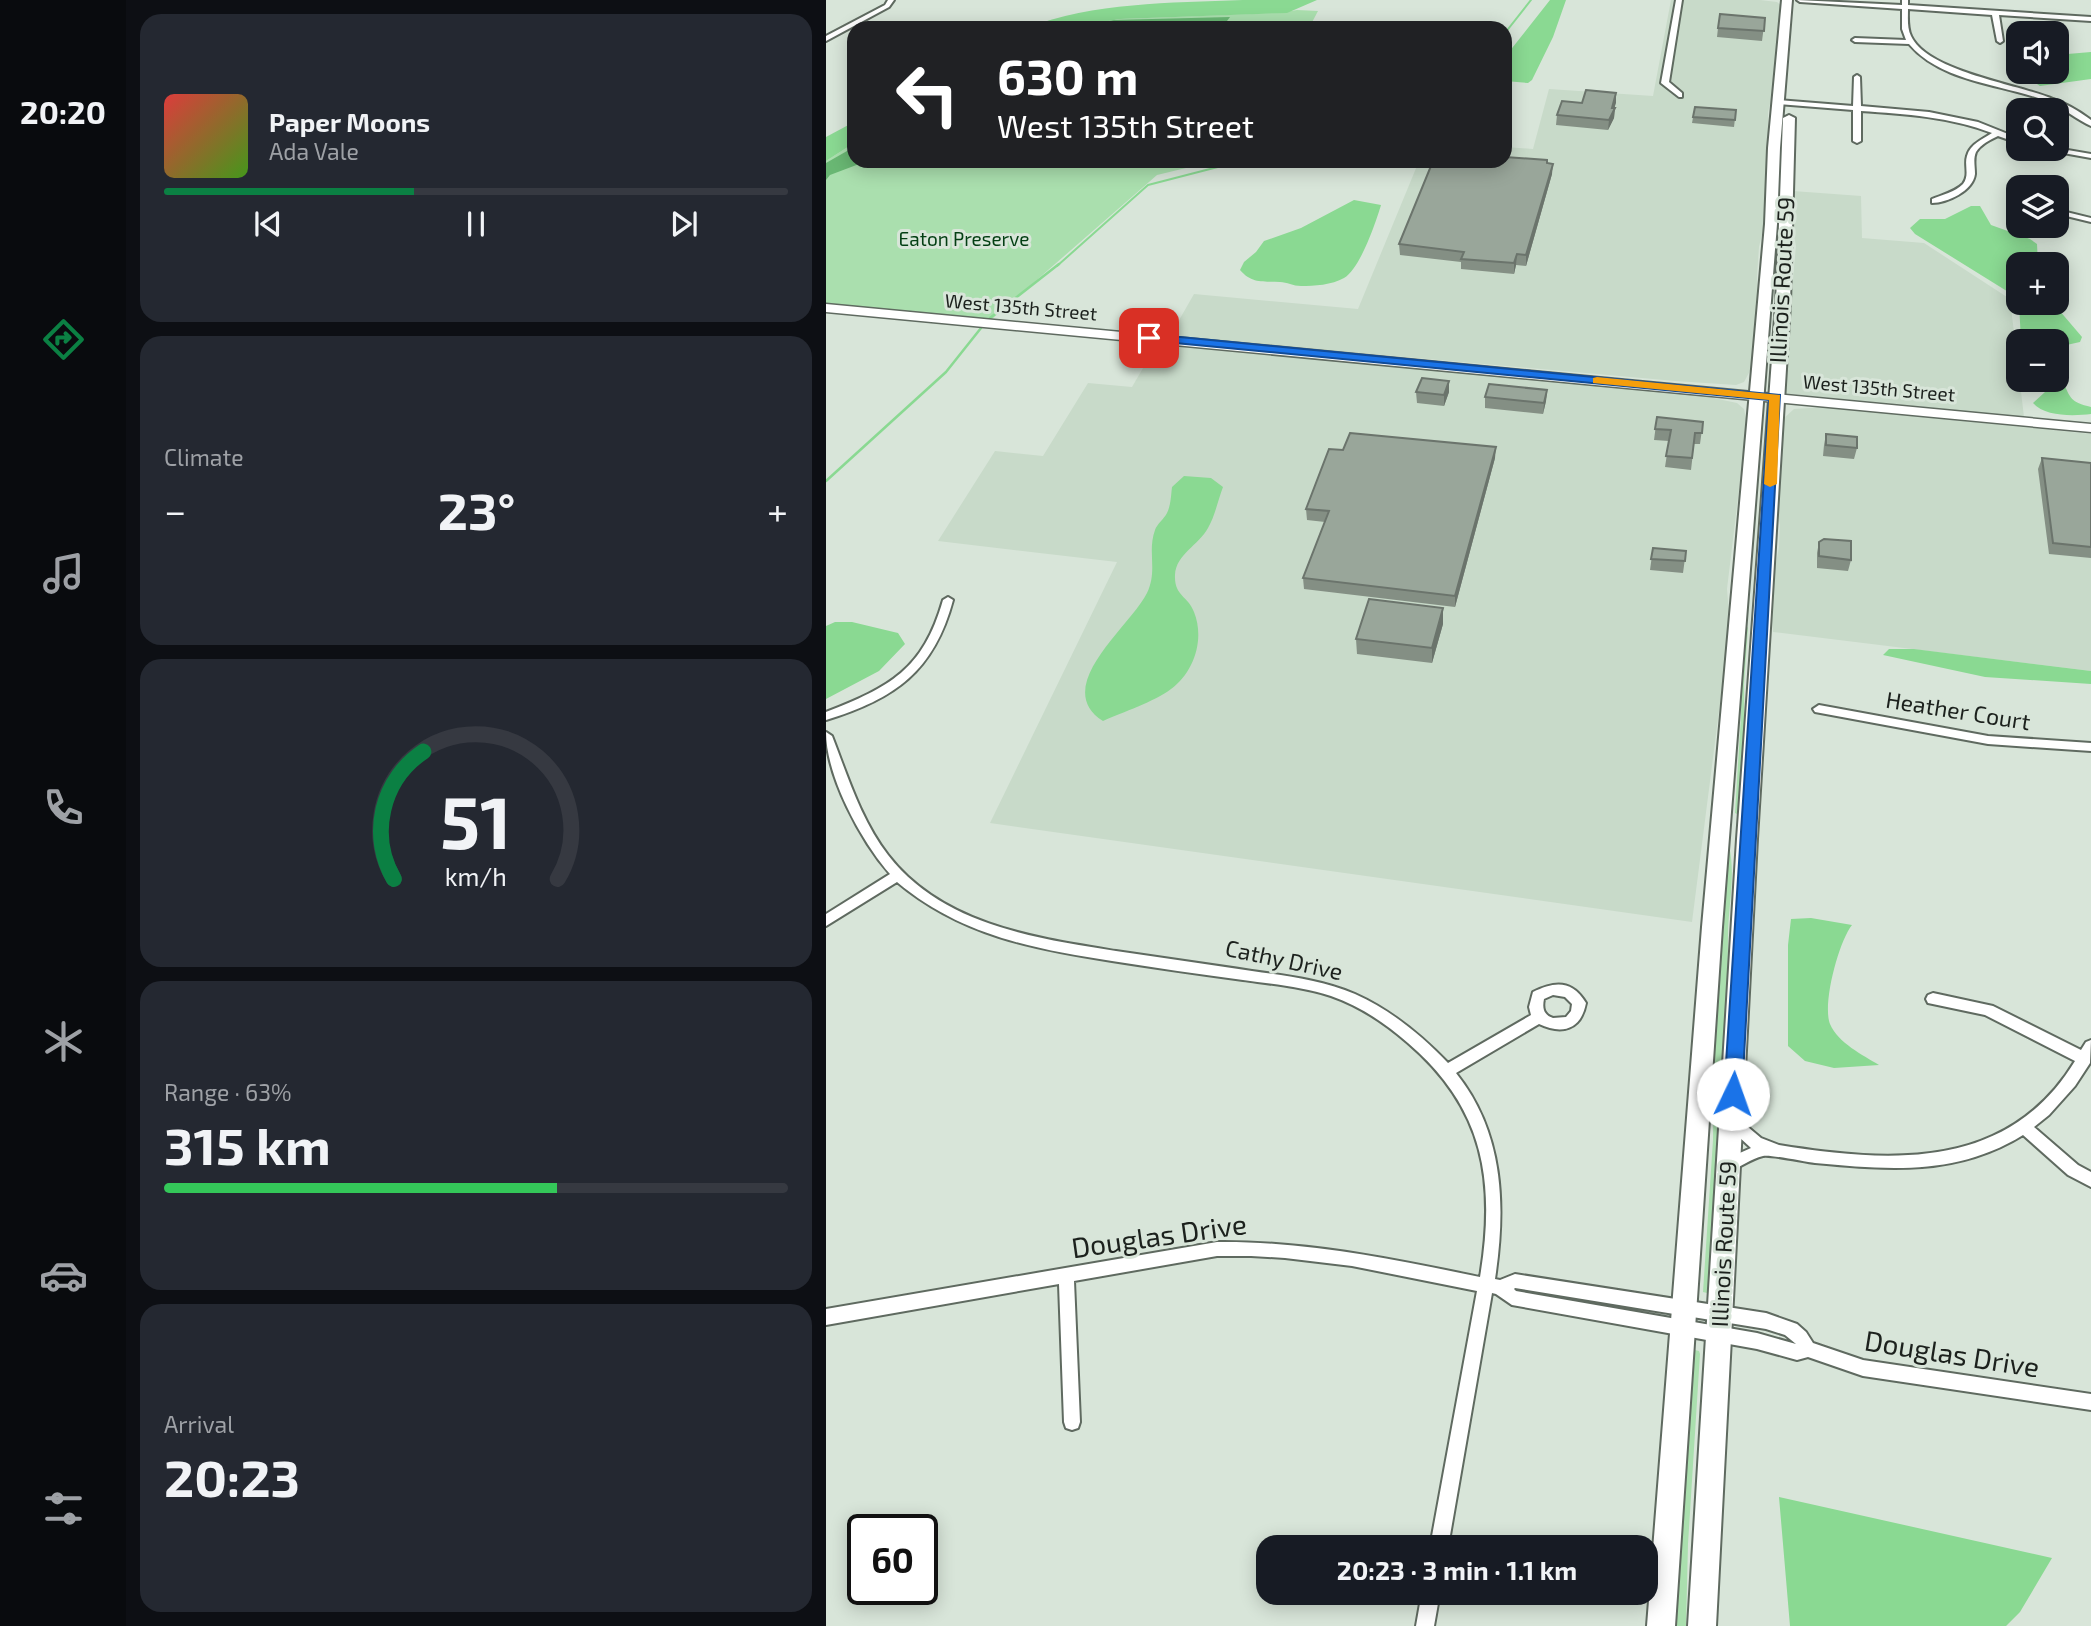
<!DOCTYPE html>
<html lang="en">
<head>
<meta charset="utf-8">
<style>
	:root { --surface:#171b24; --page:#242831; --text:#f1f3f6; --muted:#9ea1a6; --line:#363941; --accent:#0b8043 }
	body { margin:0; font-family:"Exo 2",sans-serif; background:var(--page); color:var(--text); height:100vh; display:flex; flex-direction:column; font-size:26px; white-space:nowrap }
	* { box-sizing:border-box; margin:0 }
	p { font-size:23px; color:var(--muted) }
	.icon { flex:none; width:38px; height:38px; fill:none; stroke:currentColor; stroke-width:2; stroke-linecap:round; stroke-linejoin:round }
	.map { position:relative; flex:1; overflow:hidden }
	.panel { display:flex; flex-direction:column; gap:14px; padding:14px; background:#0d0f14; width:700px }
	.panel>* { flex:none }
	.guide { position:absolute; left:21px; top:21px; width:665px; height:147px; border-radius:21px; box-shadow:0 4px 18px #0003; background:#202124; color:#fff; overflow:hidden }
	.fabs { position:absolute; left:1180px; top:21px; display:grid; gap:14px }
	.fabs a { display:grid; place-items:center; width:63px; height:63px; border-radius:14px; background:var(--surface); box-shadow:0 4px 18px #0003; font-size:35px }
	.speed { position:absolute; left:21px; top:1514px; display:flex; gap:14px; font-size:35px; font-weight:700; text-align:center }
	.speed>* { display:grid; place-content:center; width:91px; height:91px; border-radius:50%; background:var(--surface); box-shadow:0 4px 18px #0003; line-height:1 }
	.speed .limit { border:4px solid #111; border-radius:10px; background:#fff; color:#111 }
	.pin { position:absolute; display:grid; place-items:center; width:60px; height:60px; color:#fff; margin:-30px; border-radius:14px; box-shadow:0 4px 10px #0006 }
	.me { position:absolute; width:77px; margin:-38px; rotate:3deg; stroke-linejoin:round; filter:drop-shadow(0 0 5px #0008) }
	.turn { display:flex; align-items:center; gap:24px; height:147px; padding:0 35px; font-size:32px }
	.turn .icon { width:91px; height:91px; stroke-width:2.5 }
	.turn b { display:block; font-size:49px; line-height:60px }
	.big { font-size:52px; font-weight:700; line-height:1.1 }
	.panel .widget { flex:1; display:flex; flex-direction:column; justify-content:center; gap:10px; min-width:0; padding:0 24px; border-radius:21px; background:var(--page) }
	.panel .dial { align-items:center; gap:0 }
	.dial svg { height:182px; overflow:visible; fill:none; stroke:var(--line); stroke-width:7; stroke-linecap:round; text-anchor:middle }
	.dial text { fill:var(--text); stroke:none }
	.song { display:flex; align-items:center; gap:21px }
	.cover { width:84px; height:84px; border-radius:10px; background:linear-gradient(135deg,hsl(0 70% 55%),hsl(100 70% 35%)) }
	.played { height:7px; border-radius:4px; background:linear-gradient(90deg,var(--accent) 40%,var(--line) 40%) }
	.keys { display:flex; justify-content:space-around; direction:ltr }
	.heat { display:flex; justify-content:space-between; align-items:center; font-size:38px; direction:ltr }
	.charge { height:10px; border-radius:5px; background:linear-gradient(90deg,#34c759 63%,var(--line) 0) }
	.trip { position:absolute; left:430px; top:1535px; width:402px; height:70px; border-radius:21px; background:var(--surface); box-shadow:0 4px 18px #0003; font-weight:700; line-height:70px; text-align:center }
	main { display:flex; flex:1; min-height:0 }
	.tab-bar { display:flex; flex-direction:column; width:126px; justify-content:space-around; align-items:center; background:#090b0e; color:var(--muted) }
	.tab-bar .icon { width:49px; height:49px }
	.tab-bar .on { color:var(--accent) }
	.tab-bar b { font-size:32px; color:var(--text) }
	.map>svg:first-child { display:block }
	.built { fill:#c8dac9 }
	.green { fill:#aadfae }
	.forest { fill:#69b773 }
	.water { fill:#8ad992 }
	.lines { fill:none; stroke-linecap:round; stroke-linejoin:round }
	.stream-far1 { stroke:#8ad992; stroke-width:2 }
	.stream { stroke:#8ad992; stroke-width:2.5 }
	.street-casing { stroke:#5f6a60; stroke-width:4 }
	.secondary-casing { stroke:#5f6a60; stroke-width:3 }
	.primary-casing { stroke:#5f6a60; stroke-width:4 }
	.street { fill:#fff; fill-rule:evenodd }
	.secondary { fill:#fff; fill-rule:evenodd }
	.primary { fill:#fff; fill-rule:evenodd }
	.wall { fill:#848f84 }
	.shaded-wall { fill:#6b746c }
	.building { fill:#99a69a; stroke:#6b746c; stroke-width:2 }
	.route { fill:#1a73e8; stroke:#114b97; stroke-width:2 }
	.slow { fill:#f59e0b }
	.labels { text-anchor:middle; stroke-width:6; stroke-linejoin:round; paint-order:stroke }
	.far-park-label { font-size:19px; fill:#033f13; stroke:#d8e5d9 }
	.far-street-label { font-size:19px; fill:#1c211d; stroke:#d8e5d9 }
	.street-label { font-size:23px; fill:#1c211d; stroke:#d8e5d9 }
	.near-street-label { font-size:28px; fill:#1c211d; stroke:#d8e5d9 }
</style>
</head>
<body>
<main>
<nav class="tab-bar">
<b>20:20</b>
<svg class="icon on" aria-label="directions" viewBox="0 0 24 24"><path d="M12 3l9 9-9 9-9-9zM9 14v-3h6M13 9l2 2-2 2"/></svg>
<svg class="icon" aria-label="music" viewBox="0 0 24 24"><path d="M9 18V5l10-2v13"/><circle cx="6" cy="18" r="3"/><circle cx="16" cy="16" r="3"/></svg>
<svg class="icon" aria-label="phone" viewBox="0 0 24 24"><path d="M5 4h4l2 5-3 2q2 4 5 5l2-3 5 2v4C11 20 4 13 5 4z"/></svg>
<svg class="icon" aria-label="climate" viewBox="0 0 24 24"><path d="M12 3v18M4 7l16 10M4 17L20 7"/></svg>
<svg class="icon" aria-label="car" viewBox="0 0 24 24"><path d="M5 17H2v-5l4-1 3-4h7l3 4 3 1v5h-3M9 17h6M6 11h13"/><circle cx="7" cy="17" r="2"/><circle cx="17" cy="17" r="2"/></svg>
<svg class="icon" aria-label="filters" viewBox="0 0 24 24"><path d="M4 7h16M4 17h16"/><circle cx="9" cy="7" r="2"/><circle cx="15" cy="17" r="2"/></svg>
</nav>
<section class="panel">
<div class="widget">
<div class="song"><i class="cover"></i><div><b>Paper Moons</b><p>Ada Vale</p></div></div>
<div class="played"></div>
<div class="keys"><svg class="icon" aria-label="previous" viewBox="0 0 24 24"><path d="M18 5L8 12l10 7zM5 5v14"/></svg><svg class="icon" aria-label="pause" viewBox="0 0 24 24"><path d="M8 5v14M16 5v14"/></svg><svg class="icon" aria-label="next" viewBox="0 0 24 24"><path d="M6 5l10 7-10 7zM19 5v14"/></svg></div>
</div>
<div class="widget"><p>Climate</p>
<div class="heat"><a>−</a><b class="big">23°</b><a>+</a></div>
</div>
<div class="widget dial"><svg viewBox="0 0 100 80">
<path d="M14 69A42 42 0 1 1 86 69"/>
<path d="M14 69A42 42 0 0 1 27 13" stroke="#0b8043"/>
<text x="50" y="56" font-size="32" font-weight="700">51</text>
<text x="50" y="72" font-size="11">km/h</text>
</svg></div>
<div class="widget"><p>Range · 63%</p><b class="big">315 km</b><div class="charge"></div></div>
<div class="widget"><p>Arrival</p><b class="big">20:23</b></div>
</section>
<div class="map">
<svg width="1265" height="1626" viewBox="0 0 1265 1626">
	<rect width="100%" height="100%" fill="#d8e5d9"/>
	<path class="built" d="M845,0H934L951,2L957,7L949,84L942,112V209L933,247L931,276L932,297L926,367L918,382L910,385L849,381L344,336L368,294L532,309L593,161H679V147L707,149L723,89L827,96Z
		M967,191L1035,196L1036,238L1098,243L1184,299L1198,417L956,393L970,246L965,227Z
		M331,344L878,396L911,403L918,409L921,423L901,589L904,625L866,922L164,823L291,562L112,541L169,451L217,456L262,383L306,387Z
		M999,407L1265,434V671L947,632L944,595L953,547L954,525L950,501L957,419L968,409Z"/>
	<path class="green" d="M471,10L492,11L483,28H242L294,19L453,13Z
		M28,143V161H389L331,175L166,319L0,304V161Z
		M920,625L922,628L918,684L919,755L911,814L909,813L915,716V649Z
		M900,845L903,846C910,875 902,907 902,936C902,1052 893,1167 885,1283L881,1293L877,1292L887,1140L888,1025Z
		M869,1350L873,1351L874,1354L862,1544L860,1626H846L865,1360Z"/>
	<path class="forest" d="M404,17L401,21L245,28L287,20Z
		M28,147V161H41L4,175L0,180V163Z"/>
	<path class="water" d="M417,0H491L461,13L294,19L242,28H200C269,2 343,3 417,0Z
		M724,0H740L727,37L706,80L702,83L679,81V57Z
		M1265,52V79L1214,86L1193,72H1230V55Z
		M28,122V143L0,161V137Z
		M528,200L555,205C550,222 534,269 518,278C506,285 488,286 475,286C467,286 461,282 454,282C437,281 426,284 414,270L418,262L430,252L438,241L475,228Z
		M1145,206H1154L1165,225L1204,239L1211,244L1212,264H1192V298L1089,234L1084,228L1094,219H1119Z
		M1193,303H1227L1256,337L1254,342L1236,346L1230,351V341H1195Z
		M1230,379L1236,380C1245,399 1244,402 1265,407V414C1248,416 1219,417 1207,403L1219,392L1214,380Z
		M358,476L385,478L397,487C392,500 389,516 382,528C373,545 350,554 349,575C348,596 362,596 368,612C379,639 368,672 345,689C328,702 297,712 277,721C224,687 304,627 321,593C332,570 321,552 329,530C331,524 338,519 341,513C345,505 345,495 346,487Z
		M9,622H26L72,633L79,644L53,671L0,699V626Z
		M1063,649H1088L1265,671V684L1159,677L1057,655Z
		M985,918L1026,925C1013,941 996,1004 1004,1024C1012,1043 1037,1055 1053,1065L1008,1068L979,1061L962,1046V945L965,919Z
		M953,1497L1226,1558L1194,1612L1180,1626H964Z"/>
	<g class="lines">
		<path class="stream-far1" d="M679,33L705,0
			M231,266L322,185L415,161"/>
		<path class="stream" d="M164,318L233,264
			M0,481L120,372L155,328"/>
		<g class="street-casing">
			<path id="street" d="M62,0H68L63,7L0,41V36L59,5Z
				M850,0H856L843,82L856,93V97H853L835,83Z
				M971,0L1076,5V0H1082V5L1265,17V21L1173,15L1177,41L1174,43L1171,41L1166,15L1082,9C1082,18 1081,28 1085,36C1102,72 1192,84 1227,99C1241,104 1253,111 1265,120V126C1250,119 1239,109 1223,102C1178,84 1116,83 1083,44L1029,42L1026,40L1029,38L1080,40L1076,29V9L974,2Z
				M1031,75L1034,77L1035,106L1103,112L1152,122L1192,138V143L1172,136C1164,140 1155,144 1150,152C1147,159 1149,166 1149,174C1147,191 1121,203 1106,203V199C1116,195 1129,192 1137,184C1144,175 1138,165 1141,156C1144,144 1157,139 1166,133C1124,117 1080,114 1035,111V141L1031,143L1027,141V110L952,104L948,102L952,100L1027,106L1028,77Z
				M1230,148L1265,154V158L1215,149Z
				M1232,210L1265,218V222L1232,214Z
				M122,597L127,600C108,671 69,699 0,720V712C64,687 97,670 117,600Z
				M993,705L1162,736L1265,743V751L1162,744L989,712L987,709Z
				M0,732L6,736C22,777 35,820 62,855C116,925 209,938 290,951C336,958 381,964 426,971C461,976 496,980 529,994C565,1010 595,1035 622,1063L705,1015L703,1007L707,992C729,981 746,980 760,1003C755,1030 736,1035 713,1024L630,1073C678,1133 680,1206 669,1279L674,1280L689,1274L940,1313L971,1324L980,1332L987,1343L1037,1360L1265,1394V1410L1037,1376L982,1357L971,1360L931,1349L686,1305L670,1294L666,1293L622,1547H604L651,1291L526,1266L459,1258L425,1256H391L248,1281L254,1422L252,1428L246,1430L240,1428L238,1422L233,1284L0,1325V1309L391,1242C481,1241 566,1259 654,1277C670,1181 658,1108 582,1043C559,1023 534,1006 505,996C477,987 446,984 417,980C373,974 330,968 286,961C207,949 134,935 71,882L0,926V914L64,874C35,841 0,776 0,732ZM727,995L739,997L746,1004L745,1011L740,1017L727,1018C718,1015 716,1009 718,999ZM689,1288L940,1329L959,1335L970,1344L931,1333L690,1291L688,1289Z
				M1107,993L1167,1006L1255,1050L1260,1042L1265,1040L1264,1063L1249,1086L1223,1115L1208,1127L1252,1165L1265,1172V1187L1242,1175L1197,1135C1131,1176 1063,1170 989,1163C979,1162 943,1154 937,1156C925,1159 914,1167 903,1172L898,1170L896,1165L898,1160L925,1148L900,1125L898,1121L900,1117L905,1115L910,1117L935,1138L953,1145C1065,1163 1182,1171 1249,1061L1159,1015L1102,1003L1100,999L1102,995Z
				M596,1592H614L608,1626H590Z"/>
		</g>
		<g class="secondary-casing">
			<path id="secondary" d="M0,304L1265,424V432L0,312Z"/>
		</g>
		<g class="primary-casing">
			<path id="primary" d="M956,0H966L954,148L951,224L896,927L849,1626H821L876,927L939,224L942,148Z
				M963,115L969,118L964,304L931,839L890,1626H862L911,839L950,304L957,118Z"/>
		</g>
		<use href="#street" class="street"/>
		<use href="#secondary" class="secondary"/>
		<use href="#primary" class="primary"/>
	</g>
	<path class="wall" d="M939,18L936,41L891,37L892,28Z
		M790,93L788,118L782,130L730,125L731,115L756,103Z
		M869,107L910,110L908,127L866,123Z
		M721,160V163L726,174L700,266L690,265L688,274L635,269V262L574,255L573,244Z
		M623,381V392L618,406L591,403L590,392Z
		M721,390L720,401L717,414L659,408V397Z
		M831,417L877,422L874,444H868L865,470L839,467L843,441L828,440Z
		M1000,434L1031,448L1028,459L997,456L998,445Z
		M669,458L629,607L478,589L477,578L499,522L481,520L480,509Z
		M1216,458L1265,463V558L1223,554L1212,469Z
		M993,542L1025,560L1022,571L991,568V553Z
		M827,548L860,551L857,573L824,570Z
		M617,608V624L606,663L531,654L530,639Z"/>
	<path class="shaded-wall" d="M790,93V103L787,112L789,108L788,118L782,130L783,120Z
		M727,164L726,174L700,266V255Z
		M691,254L690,265L688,274V263Z
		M623,381V392L618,406V395Z
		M721,390L720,401L717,414L718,403Z
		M670,447L669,458L629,607V596Z
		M617,608V624L606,663V648Z"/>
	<path class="building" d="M894,14L939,18L938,31L892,28Z
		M760,90L790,93L786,108H789L783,120L731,115L736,101L756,103Z
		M869,107L910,110L909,120L867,117Z
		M679,157L721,160V163L727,164L700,255L691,254L688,263L635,259L638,252L573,244L607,161H679Z
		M596,378L623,381L618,395L590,392Z
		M663,384L721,390L718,403L659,397Z
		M831,417L877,422L876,433H869L866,458L840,456L845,430L829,429Z
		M524,433L670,447L629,596L477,578L503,511L480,509L503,449L517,450Z
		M1000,434L1031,437V448L1000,445Z
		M1216,458L1265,463V547L1227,543Z
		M998,539L1025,541V560L993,556V542Z
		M827,548L860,551L859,561L825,559Z
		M543,599L617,608L606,648L530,639Z"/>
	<path class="route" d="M323,334L954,395L916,1094L913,1100L907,1102L900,1100L898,1094L943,400L318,340V335Z"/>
	<path class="slow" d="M771,377L954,395L951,484L944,487L938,484L943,400L767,383V378Z"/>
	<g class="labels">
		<g class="far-park-label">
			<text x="138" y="246">Eaton Preserve</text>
		</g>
		<g class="far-street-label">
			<text transform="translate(195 307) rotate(5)" y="7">West 135th Street</text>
			<text transform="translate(1053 388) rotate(5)" y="7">West 135th Street</text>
		</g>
		<g class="street-label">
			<text transform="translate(956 280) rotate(-87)" y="8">Illinois Route 59</text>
			<text transform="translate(1132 711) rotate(9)" y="8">Heather Court</text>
			<text transform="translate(458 960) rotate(12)" y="8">Cathy Drive</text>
			<text transform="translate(898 1244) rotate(-87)" y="8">Illinois Route 59</text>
		</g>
		<g class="near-street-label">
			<text transform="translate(333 1236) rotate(-8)" y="10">Douglas Drive</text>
			<text transform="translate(1126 1354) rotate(9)" y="10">Douglas Drive</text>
		</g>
	</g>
</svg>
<div class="fabs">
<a><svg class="icon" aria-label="sound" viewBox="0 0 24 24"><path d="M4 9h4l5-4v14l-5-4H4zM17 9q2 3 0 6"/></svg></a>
<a><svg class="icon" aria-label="search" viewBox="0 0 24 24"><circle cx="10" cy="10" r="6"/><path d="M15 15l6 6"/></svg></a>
<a><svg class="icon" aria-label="layers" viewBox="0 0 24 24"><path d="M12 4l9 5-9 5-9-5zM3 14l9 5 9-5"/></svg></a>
<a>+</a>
<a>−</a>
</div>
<div class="speed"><div class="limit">60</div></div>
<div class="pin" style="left:323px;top:338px;background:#d93025"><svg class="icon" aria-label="arrive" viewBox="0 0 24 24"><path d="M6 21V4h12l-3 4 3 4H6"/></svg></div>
<svg class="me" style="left:907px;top:1094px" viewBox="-20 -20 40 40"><circle r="19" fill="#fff"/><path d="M0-13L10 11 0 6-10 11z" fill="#1a73e8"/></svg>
<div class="trip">20:23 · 3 min · 1.1 km</div>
<div class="guide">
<div class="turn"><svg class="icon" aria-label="left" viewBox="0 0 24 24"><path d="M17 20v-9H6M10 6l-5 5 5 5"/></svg><div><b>630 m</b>West 135th Street</div></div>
</div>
</div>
</main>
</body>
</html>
